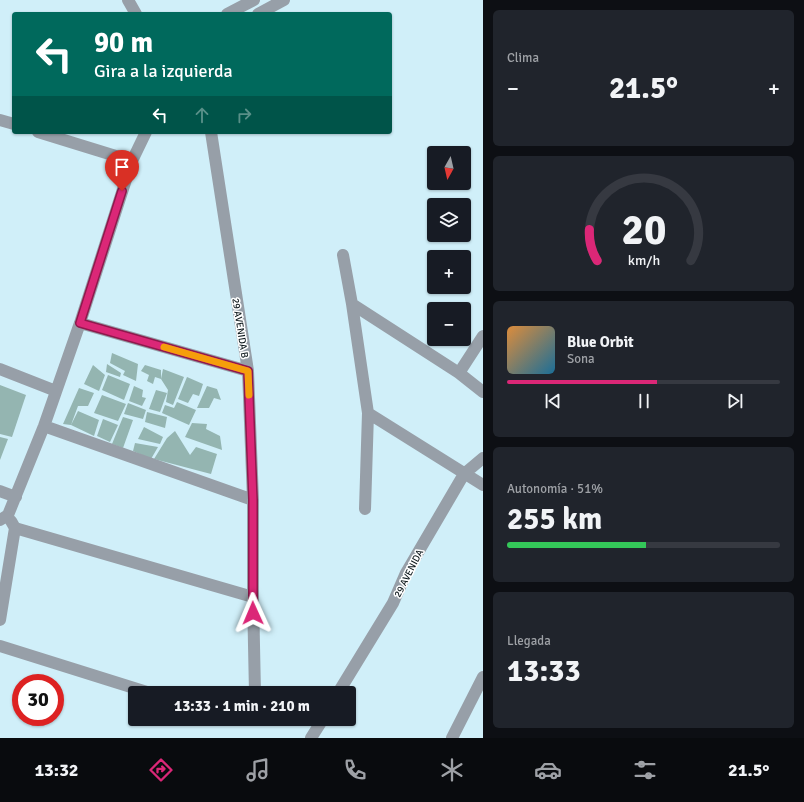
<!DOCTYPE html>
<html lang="es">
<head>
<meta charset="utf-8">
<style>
	:root { --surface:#171b24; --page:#20242c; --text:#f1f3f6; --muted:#9ea1a6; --line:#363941; --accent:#db2777 }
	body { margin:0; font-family:Signika,sans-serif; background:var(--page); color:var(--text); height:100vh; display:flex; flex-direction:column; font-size:15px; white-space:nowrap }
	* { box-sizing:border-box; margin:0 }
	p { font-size:13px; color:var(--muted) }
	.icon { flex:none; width:22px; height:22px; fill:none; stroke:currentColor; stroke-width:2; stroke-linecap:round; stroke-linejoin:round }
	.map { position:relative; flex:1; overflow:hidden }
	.drawer { display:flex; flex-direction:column; gap:10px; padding:10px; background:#0d0f14; width:321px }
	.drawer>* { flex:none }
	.banner { position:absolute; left:12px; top:12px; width:380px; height:122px; border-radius:4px; box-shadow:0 1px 3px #0004; background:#00695c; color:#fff; overflow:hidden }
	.needle { width:26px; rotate:188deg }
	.controls { position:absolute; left:427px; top:146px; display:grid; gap:8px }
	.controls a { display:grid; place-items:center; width:44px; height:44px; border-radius:4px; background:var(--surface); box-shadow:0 1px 3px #0004; font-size:20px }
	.speed { position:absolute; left:12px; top:674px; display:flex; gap:8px; font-size:20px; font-weight:700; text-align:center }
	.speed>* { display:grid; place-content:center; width:52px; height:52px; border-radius:50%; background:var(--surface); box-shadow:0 1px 3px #0004; line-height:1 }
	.speed .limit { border:6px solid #d22; background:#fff; color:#111 }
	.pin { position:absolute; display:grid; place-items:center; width:34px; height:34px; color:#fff; margin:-41px -17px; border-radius:50% 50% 50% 0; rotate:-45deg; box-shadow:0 0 4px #0007 }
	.pin .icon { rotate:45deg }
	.me { position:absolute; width:44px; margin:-22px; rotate:359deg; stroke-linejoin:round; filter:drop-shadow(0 0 3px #0008) }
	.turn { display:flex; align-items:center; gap:14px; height:84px; padding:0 16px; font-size:18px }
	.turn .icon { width:52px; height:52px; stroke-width:2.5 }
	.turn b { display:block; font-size:28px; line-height:34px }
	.lanes { display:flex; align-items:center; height:38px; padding:0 16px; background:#0003; justify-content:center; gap:20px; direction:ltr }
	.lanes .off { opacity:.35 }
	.big { font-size:30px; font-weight:800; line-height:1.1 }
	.drawer .widget { flex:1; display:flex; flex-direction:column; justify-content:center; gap:6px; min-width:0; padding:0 14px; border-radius:6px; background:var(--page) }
	.drawer .dial { align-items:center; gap:0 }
	.dial svg { height:104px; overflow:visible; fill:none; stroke:var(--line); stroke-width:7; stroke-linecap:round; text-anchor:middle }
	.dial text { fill:var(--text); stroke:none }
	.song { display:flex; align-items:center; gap:12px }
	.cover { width:48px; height:48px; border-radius:6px; background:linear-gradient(135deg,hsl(30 70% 55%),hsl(200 70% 35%)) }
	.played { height:4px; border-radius:2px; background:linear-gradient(90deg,var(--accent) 55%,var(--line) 55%) }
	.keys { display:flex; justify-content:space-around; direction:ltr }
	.heat { display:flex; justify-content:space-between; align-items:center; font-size:22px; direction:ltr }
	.charge { height:6px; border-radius:3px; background:linear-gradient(90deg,#34c759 51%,var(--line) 0) }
	.trip { position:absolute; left:128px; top:686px; width:228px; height:40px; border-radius:4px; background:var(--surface); box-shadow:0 1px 3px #0004; font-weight:800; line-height:40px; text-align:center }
	.tabs { display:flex; height:64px; justify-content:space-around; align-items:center; background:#090b0e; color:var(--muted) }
	.tabs .icon { width:28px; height:28px }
	.tabs .active { color:var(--accent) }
	.tabs b { font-size:18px; color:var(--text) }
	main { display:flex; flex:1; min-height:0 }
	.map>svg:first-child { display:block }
	.building { fill:#94b5b1 }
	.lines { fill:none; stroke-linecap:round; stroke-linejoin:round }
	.minor { stroke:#979fa8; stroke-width:12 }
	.route-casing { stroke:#8e194d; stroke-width:10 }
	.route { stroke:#db2777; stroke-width:7 }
	.slow { stroke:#f59e0b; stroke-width:7 }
	.labels { text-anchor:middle; stroke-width:3; stroke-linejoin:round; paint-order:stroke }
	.street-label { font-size:10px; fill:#0b161a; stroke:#fff }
</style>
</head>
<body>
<main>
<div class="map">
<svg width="483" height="738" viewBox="0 0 483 738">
	<rect width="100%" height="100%" fill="#d0eff9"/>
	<path class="building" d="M112,353L138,364L136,381L123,375L125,371L110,363Z
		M107,364L121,373L120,377L106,372Z
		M93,365L105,375L99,391L84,384Z
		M145,365L161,370V379L163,369L184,377L173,405L166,402L168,390L161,379L155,377L153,384L147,381L149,375L141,371Z
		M108,375L130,384L124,400L102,390Z
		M187,377L203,384L199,396L193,394L188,403L178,399Z
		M0,385L26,395L12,437L0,434Z
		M134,386L143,390L142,397L146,398L142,406L129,401Z
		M207,386L217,389L221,400L214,398L209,408H197Z
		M79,388L94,393L88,406H78L71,425L78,411L99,420L94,436L71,425L63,424Z
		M156,390L167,393L160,412L149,409Z
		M102,395L126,404L118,421L94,413Z
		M177,402L196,410L189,425L162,413L165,405L174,408Z
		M128,403L146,410L143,419L124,414Z
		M147,412L167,417L165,428L145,422Z
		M123,417L133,420L123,448L112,444Z
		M103,419L118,425L110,442L97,436Z
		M192,423L207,424L206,429L220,436L222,450L185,437Z
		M144,427L163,437L160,444L138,439Z
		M175,431L190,455L196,447L217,454L211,474L154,459L167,438Z
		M0,437L8,439L0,460Z
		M135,443L158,447L151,459L133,451Z"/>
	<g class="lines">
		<path class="minor" d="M128,0L136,14
			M227,14L254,0
			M258,14L284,0
			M0,120L14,124
			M38,132L132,161
			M211,132L248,371L253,500V597L255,693
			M343,255L352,304L368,413L365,509
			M352,304L459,373L483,392
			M80,323L248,371
			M0,369L56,391
			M459,373L483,336
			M368,413L483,485
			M44,426L253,500
			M0,491L16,497
			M0,520L8,515L44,426L80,323L132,161L146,132
			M15,528L253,597
			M0,620L15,528L11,521
			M0,646L150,693
			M338,693L393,603L406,573L464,474L483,458
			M311,738L323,719
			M452,738L483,677"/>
	</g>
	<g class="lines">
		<g class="route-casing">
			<path id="route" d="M122,191L80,323L248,371L253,500V613"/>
		</g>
		<use href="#route" class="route"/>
		<path class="slow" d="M164,347L248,371L249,395"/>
	</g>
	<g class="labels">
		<g class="street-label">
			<text transform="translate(241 328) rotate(81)" y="4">29 AVENIDA B</text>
			<text transform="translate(408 573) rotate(-63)" y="4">29 AVENIDA</text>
		</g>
	</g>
</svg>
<div class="controls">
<a><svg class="needle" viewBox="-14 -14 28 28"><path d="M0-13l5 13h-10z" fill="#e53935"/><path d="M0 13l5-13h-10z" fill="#9ea1a6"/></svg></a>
<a><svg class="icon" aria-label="layers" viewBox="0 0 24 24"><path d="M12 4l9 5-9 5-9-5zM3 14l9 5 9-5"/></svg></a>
<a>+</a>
<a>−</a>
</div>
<div class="speed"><div class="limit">30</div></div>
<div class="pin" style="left:122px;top:191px;background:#d93025"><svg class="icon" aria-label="arrive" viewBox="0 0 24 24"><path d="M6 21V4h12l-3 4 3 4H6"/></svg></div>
<svg class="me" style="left:253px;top:613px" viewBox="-20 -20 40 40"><path d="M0-17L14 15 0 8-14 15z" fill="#db2777" stroke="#fff" stroke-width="4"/></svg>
<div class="trip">13:33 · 1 min · 210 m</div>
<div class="banner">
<div class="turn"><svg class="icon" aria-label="left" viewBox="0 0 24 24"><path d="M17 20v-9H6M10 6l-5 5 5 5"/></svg><div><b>90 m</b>Gira a la izquierda</div></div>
<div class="lanes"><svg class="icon" aria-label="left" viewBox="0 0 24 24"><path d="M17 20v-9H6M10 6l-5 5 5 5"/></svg><svg class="icon off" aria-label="ahead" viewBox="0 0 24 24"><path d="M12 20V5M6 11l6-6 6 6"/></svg><svg class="icon off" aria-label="right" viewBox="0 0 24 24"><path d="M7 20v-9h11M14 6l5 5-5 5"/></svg></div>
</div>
</div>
<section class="drawer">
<div class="widget"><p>Clima</p>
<div class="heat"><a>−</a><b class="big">21.5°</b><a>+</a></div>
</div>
<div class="widget dial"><svg viewBox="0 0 100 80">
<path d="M14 69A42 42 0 1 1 86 69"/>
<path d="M14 69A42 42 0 0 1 8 45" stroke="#db2777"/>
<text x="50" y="56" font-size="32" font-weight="700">20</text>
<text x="50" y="72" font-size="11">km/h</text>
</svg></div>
<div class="widget">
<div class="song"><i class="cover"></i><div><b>Blue Orbit</b><p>Sona</p></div></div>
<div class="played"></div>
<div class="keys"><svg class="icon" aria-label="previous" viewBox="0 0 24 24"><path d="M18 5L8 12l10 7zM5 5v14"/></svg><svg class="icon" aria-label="pause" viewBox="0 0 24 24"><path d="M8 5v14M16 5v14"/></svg><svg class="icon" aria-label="next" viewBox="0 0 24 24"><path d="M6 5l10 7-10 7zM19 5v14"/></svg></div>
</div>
<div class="widget"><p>Autonomía · 51%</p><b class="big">255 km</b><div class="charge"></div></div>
<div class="widget"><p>Llegada</p><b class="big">13:33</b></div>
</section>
</main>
<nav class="tabs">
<b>13:32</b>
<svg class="icon active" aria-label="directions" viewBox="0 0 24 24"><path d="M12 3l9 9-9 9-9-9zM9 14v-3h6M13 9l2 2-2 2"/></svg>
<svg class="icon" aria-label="music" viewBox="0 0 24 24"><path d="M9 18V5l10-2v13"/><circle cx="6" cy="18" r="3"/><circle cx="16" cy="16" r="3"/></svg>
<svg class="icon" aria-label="phone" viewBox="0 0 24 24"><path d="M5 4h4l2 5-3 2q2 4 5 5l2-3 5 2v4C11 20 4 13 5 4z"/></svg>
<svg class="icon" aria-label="climate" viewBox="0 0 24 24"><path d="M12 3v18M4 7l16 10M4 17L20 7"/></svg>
<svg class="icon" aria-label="car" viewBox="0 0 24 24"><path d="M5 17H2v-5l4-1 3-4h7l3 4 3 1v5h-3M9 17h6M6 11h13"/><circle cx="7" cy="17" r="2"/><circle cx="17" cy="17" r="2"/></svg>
<svg class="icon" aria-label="filters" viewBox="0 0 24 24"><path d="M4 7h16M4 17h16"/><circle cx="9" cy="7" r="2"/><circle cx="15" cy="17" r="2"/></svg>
<b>21.5°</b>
</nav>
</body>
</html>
